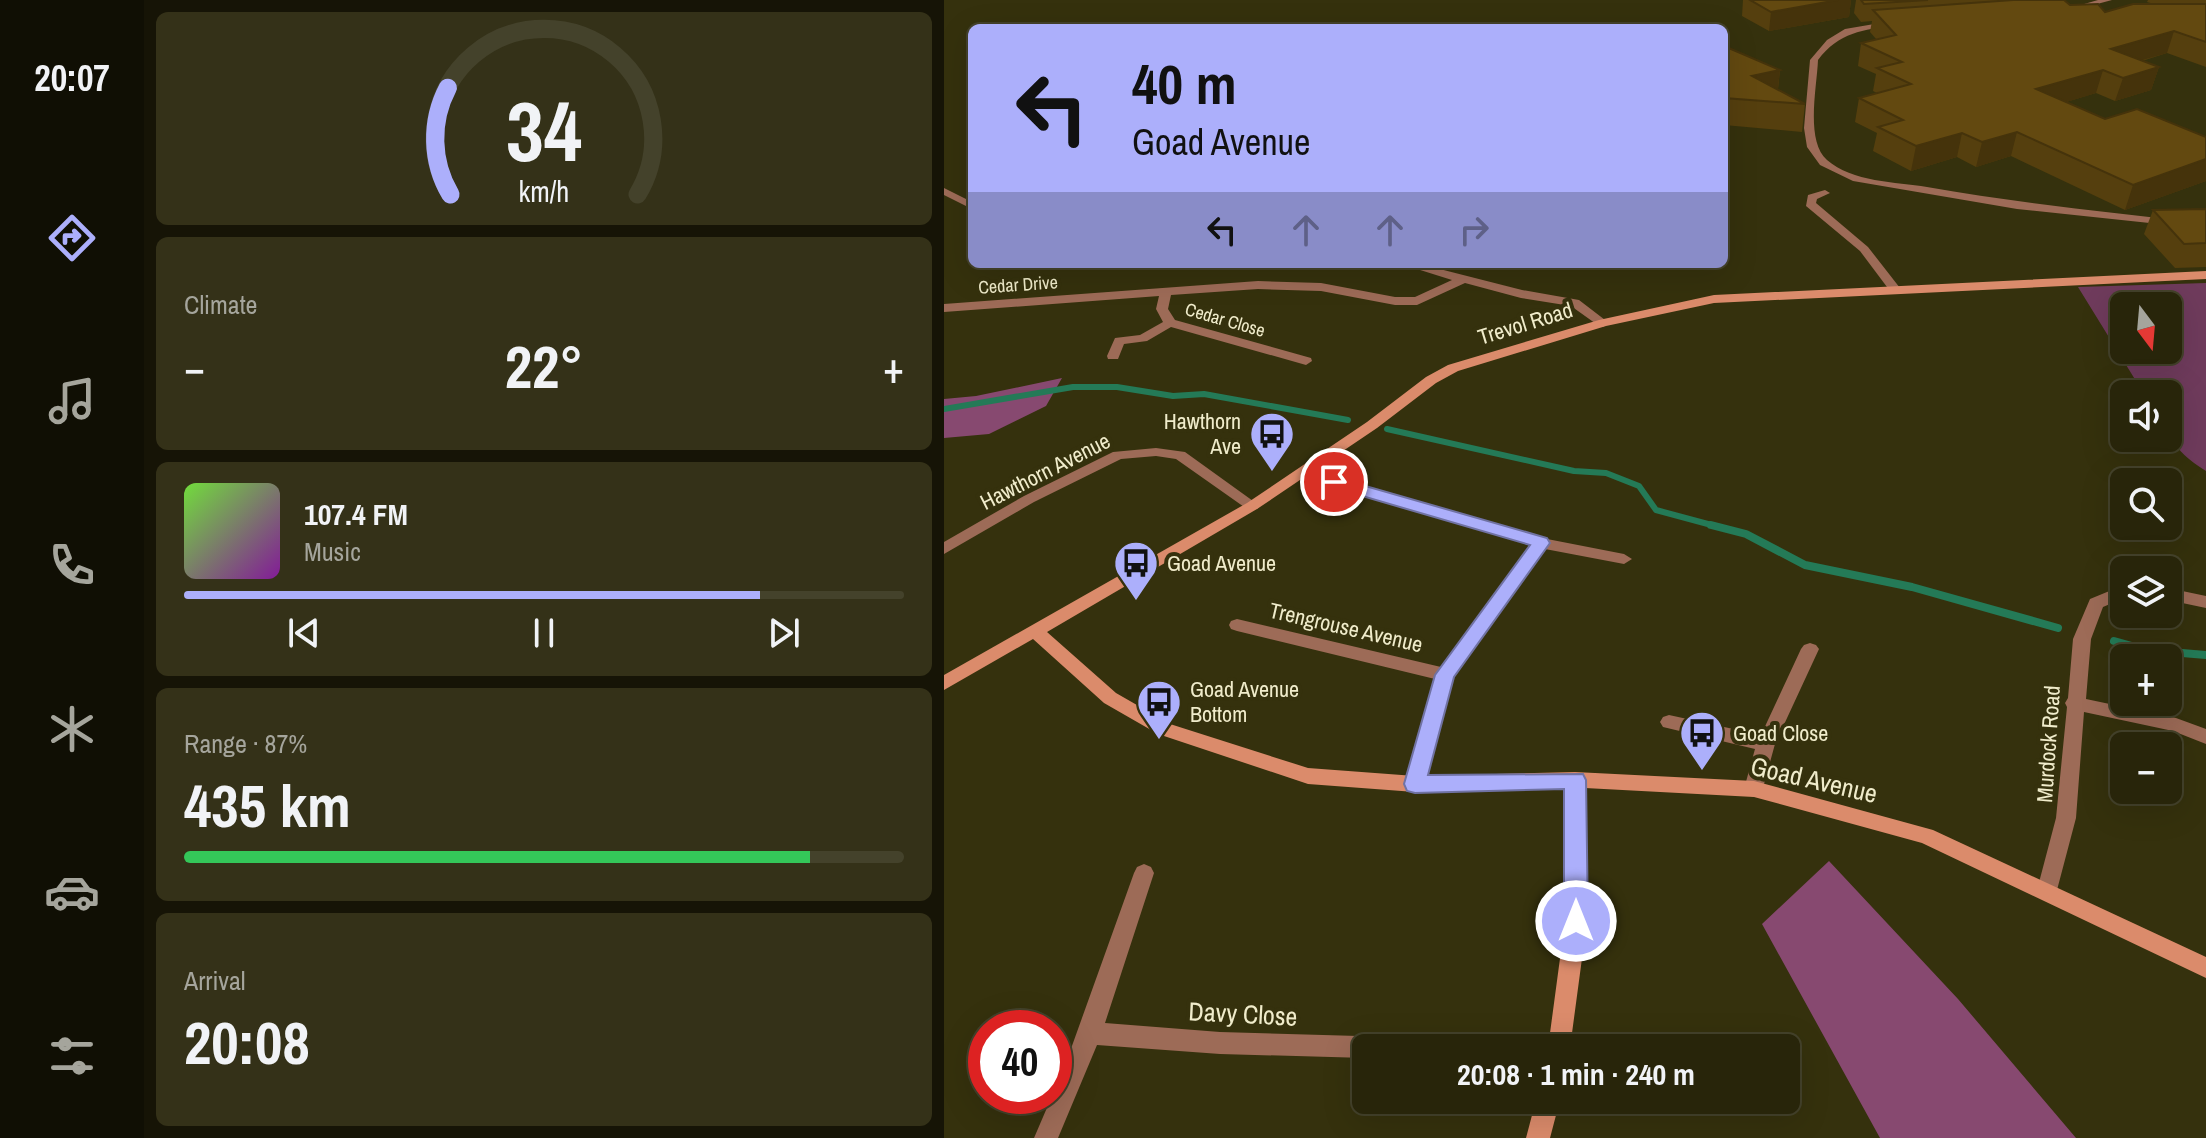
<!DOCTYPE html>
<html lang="en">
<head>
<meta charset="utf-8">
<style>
	:root { --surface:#28250a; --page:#343118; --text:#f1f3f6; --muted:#a5a59c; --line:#44422b; --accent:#acaffb }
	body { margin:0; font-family:"Archivo Narrow",sans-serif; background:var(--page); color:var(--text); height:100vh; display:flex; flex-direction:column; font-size:30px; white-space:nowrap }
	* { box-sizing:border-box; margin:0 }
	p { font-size:26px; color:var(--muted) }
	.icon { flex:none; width:44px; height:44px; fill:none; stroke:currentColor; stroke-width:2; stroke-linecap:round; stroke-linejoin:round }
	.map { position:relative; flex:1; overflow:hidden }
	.side { display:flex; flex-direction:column; gap:12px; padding:12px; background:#161406; width:800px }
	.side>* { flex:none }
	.hud { position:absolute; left:24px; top:24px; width:760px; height:244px; border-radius:12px; box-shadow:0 8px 32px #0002,0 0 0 2px var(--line); background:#acaffb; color:#111; overflow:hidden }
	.needle { width:52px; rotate:164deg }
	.buttons { position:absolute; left:1166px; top:292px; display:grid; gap:16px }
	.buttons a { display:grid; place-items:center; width:72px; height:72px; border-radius:12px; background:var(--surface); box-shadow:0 8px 32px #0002,0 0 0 2px var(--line); font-size:40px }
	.speed { position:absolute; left:24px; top:1010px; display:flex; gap:16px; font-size:40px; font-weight:700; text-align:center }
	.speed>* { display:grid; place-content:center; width:104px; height:104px; border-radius:50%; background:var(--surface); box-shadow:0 8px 32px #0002,0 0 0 2px var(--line); line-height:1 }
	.speed .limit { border:12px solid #d22; background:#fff; color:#111 }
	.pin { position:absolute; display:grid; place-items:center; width:68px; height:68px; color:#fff; margin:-34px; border:4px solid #fff; border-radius:50%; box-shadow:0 2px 8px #0007 }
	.me { position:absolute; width:88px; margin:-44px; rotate:0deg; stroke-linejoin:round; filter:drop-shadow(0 0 6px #0008) }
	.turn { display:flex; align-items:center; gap:28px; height:168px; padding:0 32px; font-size:36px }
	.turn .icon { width:104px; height:104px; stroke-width:2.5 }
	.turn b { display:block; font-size:56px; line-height:68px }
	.lanes { display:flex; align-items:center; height:76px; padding:0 32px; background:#0003; justify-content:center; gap:40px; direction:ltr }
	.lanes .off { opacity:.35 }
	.big { font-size:60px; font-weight:800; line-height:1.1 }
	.side .widget { flex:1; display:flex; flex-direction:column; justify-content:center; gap:12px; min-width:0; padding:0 28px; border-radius:12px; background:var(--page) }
	.side .dial { align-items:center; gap:0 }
	.dial svg { height:208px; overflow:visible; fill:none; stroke:var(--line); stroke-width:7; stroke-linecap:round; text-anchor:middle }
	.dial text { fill:var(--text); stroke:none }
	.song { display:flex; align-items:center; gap:24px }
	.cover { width:96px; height:96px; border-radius:12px; background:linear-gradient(135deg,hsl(100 70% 55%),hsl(290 70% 35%)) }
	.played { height:8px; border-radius:4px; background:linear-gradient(90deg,var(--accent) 80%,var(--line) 80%) }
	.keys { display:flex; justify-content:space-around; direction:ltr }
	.heat { display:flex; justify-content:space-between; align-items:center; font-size:44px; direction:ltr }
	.charge { height:12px; border-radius:6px; background:linear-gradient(90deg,#34c759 87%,var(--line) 0) }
	.trip { position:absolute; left:408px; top:1034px; width:448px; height:80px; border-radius:12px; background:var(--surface); box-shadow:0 8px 32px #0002,0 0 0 2px var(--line); font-weight:800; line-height:80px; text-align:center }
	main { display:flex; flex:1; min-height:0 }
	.menu { display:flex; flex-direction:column; width:144px; justify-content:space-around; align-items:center; background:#100f04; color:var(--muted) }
	.menu .icon { width:56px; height:56px }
	.menu .current { color:var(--accent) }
	.menu b { font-size:36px; color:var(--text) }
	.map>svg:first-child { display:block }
	.green { fill:#6f3b5c; fill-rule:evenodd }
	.forest { fill:#874970 }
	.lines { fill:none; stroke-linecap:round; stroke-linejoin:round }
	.stream-far1 { stroke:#247a57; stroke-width:6 }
	.stream { stroke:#247a57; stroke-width:8 }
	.street { fill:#9d6b57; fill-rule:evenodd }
	.secondary { fill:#db8b6b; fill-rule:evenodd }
	.wall { fill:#553f0e }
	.shaded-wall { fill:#45330b }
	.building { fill:#634910; stroke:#45330b; stroke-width:2 }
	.route { fill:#acaffb; stroke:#7072a3; stroke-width:2 }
	.labels { text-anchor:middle; stroke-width:8; stroke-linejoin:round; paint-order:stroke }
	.far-street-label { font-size:18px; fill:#f0eccb; stroke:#35310d }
	.street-label { font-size:22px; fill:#f0eccb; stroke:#35310d }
	.poi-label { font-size:22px; fill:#f0eccb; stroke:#35310d; text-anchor:start }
	.near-street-label { font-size:26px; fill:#f0eccb; stroke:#35310d }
</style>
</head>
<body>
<main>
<nav class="menu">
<b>20:07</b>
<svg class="icon current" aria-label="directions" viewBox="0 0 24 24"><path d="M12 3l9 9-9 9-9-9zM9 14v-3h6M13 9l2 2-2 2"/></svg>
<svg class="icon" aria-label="music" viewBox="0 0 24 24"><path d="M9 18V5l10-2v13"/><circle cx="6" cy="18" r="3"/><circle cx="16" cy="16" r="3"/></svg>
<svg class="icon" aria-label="phone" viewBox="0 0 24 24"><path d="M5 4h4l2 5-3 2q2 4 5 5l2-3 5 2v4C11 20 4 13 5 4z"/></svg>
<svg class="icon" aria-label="climate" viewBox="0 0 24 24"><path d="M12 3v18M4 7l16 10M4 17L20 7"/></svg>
<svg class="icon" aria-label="car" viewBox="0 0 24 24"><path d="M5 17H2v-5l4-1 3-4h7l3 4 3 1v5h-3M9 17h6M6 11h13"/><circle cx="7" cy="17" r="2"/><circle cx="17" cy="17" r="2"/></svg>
<svg class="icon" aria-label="filters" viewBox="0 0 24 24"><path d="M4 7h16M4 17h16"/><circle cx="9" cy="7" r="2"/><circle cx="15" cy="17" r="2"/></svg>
</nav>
<section class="side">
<div class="widget dial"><svg viewBox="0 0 100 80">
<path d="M14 69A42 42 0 1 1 86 69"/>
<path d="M14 69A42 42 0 0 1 13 28" stroke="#acaffb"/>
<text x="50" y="56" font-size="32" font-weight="700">34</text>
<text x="50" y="72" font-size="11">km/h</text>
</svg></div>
<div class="widget"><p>Climate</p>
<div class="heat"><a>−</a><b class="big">22°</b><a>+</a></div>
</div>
<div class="widget">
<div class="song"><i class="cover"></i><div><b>107.4 FM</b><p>Music</p></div></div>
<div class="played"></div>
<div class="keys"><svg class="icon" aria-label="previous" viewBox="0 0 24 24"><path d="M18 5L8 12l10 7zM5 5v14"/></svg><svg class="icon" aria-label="pause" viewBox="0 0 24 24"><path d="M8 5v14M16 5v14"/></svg><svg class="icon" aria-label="next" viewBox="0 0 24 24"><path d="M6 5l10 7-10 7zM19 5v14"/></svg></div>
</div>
<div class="widget"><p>Range · 87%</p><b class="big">435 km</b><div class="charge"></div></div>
<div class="widget"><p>Arrival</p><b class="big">20:08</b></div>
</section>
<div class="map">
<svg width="1262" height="1138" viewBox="0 0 1262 1138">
	<rect width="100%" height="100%" fill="#35310d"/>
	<path class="green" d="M1262,283V471C1225,448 1224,435 1224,394H1200L1134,287ZM1224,306V350H1180V306Z"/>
	<path class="forest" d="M118,378L102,406L45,434L0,438V399L32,396Z
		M885,861L1014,999L1132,1138H936L818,924Z"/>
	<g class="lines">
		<path class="stream-far1" d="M0,409L129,387H173L229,396L260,394L404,420
			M443,429L630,471L662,473L695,486L712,510L775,527"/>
		<path class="stream" d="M767,525L802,534L861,565L968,587L1114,628
			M1170,641L1202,650L1262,655"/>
		<path class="street" d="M1154,0H1168L1127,11L1123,9Z
			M948,21L951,25C919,30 895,32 874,60C873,87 861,141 883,160C908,182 952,182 983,187C1075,203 1168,213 1262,223V229L1073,209L909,181L876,165L863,147L860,128L866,60L883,40L901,29Z
			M0,188L28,202V209L0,195Z
			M881,190L886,193L873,199L872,203L924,247L956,288L954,291H946L916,251L862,206L864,195Z
			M457,264H476L578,290L635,300L665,323L659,327L655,326L627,306L577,298L521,283L473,305H451L377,291L314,289L227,295L224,309L231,320L367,358L368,361L362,365L227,327L203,341L180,344L174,359H164L163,356L171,338L196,335L219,322L212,309L215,296L0,312V304L314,281L377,283L451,297H471L508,280Z
			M212,448L241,452L316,506L313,509H303L232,459L212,456L177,459L90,502L0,554V542L80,496L169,452Z
			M390,477L598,538L680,554L688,559L680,564L601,549L509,677L481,784L478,790L471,792L464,790L461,784L491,679L293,631L287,629L285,625L287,621L293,619L497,667L587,545L385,485L383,482Z
			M1180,585V598L1159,607L1147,639L1142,699L1232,718L1262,729V744L1229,731L1140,712L1132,818L1113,890L1110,896L1103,899L1096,896L1093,890L1112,818L1123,707L1121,703L1124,698L1129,639L1146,599Z
			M1224,588L1262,596V608L1224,600Z
			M866,643L872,645L875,649L831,744L817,795L810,797L803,795L800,789L811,749L719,727L716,722L719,717L725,715L817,735L857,649L860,645Z
			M200,864L207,867L210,873L161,1023L276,1032L450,1037L458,1040L461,1048H422V1058L276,1054L153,1045L114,1138H90L108,1096H110L190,873L193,867Z"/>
		<path class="secondary" d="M1262,271V279L770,303L662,326L514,371L492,383L433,428L313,509L103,632L172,693L226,724L364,768L471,776L631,772L810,781L989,830L1262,957V978L978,843L810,797L641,788L643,921L626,1048H604L621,921V788L471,792L364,784L214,734L160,703L89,639L0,690V675L303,503L423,422L482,377L504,365L655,320L770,295Z
			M592,1100H616L606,1138H582Z"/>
	</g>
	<path class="wall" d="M799,0H907L905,17L825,31L798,16Z
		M912,0H1120L1126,5L1161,12L1210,4L1203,2L1204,0H1262V67L1223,53L1198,61L1215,67L1207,90L1171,101L1152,93L1122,102L1161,119L1262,137V181L1181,210L1067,156L1032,167L1013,157L967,171L929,151L933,133L911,122L915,98L933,93L929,91L932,74L914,66L917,43L933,40L926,32L928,21L917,22L910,13Z
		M780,46L836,70L834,90L861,104L858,132L780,125Z
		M1262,209V267L1231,268L1200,234L1209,210Z"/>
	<path class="shaded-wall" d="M894,0H907L905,17L825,31L827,12Z
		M1230,31L1223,53L1160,71L1167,49Z
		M1215,67L1207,90L1171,101L1179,78Z
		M836,70L833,96L808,76Z
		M1159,70L1152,93L1086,113L1092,89Z
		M1073,132L1067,156L1032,167L1038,142Z
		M1018,133L1013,157L967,171L972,146Z
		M1262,159V181L1181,210L1189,185Z"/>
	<path class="building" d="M806,0H894L827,12Z
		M917,0H984L920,4Z
		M1069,0H1120L1126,5L1154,4L1161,12L1189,4H1262V42L1230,31L1167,49L1215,67L1179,78L1159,70L1092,89L1161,119L1193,109L1262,137V159L1189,185L1073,132L1038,142L1018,133L972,146L934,127L959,120L915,98L967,84L933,68L958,62L917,43L952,35L929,10Z
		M780,46L836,70L808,76L861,104L780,98Z
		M1262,209V243L1240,244L1209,210Z"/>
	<path class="route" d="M390,477L603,538L606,543L510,677L484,775L639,774L642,780L644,921L640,929L632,932L624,929L620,921V789L471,793L463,791L460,784L491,675L586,545L384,486V478Z"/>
	<defs>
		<g id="bus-pin" transform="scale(2.3)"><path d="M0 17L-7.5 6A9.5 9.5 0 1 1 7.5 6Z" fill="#acaffb" stroke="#35310d"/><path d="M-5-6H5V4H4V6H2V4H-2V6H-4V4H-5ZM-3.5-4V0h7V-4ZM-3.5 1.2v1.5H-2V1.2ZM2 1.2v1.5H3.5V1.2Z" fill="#111"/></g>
	</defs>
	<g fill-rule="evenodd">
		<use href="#bus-pin" x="328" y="434"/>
		<use href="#bus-pin" x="192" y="563"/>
		<use href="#bus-pin" x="215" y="702"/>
		<use href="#bus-pin" x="758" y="733"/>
	</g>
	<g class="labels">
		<g class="far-street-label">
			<text transform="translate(74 285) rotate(-4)" y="6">Cedar Drive</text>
			<text transform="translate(281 320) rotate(16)" y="6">Cedar Close</text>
		</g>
		<g class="street-label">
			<text transform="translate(581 323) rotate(-17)" y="8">Trevol Road</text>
			<text transform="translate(101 471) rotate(-27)" y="8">Hawthorn Avenue</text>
			<text transform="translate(402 627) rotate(13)" y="8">Trengrouse Avenue</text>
			<text transform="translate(1104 744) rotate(-86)" y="8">Murdock Road</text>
		</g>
		<g class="poi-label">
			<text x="297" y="429" text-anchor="end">Hawthorn<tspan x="297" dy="25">Ave</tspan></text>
			<text x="223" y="571">Goad Avenue</text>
			<text x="246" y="697">Goad Avenue<tspan x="246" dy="25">Bottom</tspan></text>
			<text x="789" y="741">Goad Close</text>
		</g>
		<g class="near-street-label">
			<text transform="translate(870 780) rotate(13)" y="9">Goad Avenue</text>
			<text transform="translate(299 1014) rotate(3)" y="9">Davy Close</text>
		</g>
	</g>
</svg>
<div class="buttons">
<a><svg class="needle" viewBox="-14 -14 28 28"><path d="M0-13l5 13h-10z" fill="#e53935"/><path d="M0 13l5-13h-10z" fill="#a5a59c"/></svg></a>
<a><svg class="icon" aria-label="sound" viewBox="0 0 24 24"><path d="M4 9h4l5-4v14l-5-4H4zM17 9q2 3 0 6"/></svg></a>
<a><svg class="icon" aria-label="search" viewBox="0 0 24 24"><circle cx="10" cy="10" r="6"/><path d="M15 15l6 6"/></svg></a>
<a><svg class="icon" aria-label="layers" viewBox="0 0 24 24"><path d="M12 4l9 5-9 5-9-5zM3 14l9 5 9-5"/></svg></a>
<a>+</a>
<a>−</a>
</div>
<div class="speed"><div class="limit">40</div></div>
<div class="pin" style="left:390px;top:482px;background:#d93025"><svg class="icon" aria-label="arrive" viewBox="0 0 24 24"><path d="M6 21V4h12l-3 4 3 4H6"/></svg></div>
<svg class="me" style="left:632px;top:921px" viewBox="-20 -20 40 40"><circle r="17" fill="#acaffb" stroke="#fff" stroke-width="3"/><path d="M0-11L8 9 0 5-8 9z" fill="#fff"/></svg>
<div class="trip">20:08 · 1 min · 240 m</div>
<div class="hud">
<div class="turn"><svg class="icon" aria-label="left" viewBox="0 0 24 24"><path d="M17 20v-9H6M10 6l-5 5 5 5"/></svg><div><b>40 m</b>Goad Avenue</div></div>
<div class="lanes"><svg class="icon" aria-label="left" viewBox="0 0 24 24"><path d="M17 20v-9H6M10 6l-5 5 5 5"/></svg><svg class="icon off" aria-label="ahead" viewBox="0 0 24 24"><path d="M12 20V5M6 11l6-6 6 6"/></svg><svg class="icon off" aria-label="ahead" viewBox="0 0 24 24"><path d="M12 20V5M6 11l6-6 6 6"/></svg><svg class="icon off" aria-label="right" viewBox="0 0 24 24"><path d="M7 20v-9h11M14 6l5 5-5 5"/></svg></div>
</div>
</div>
</main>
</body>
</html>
